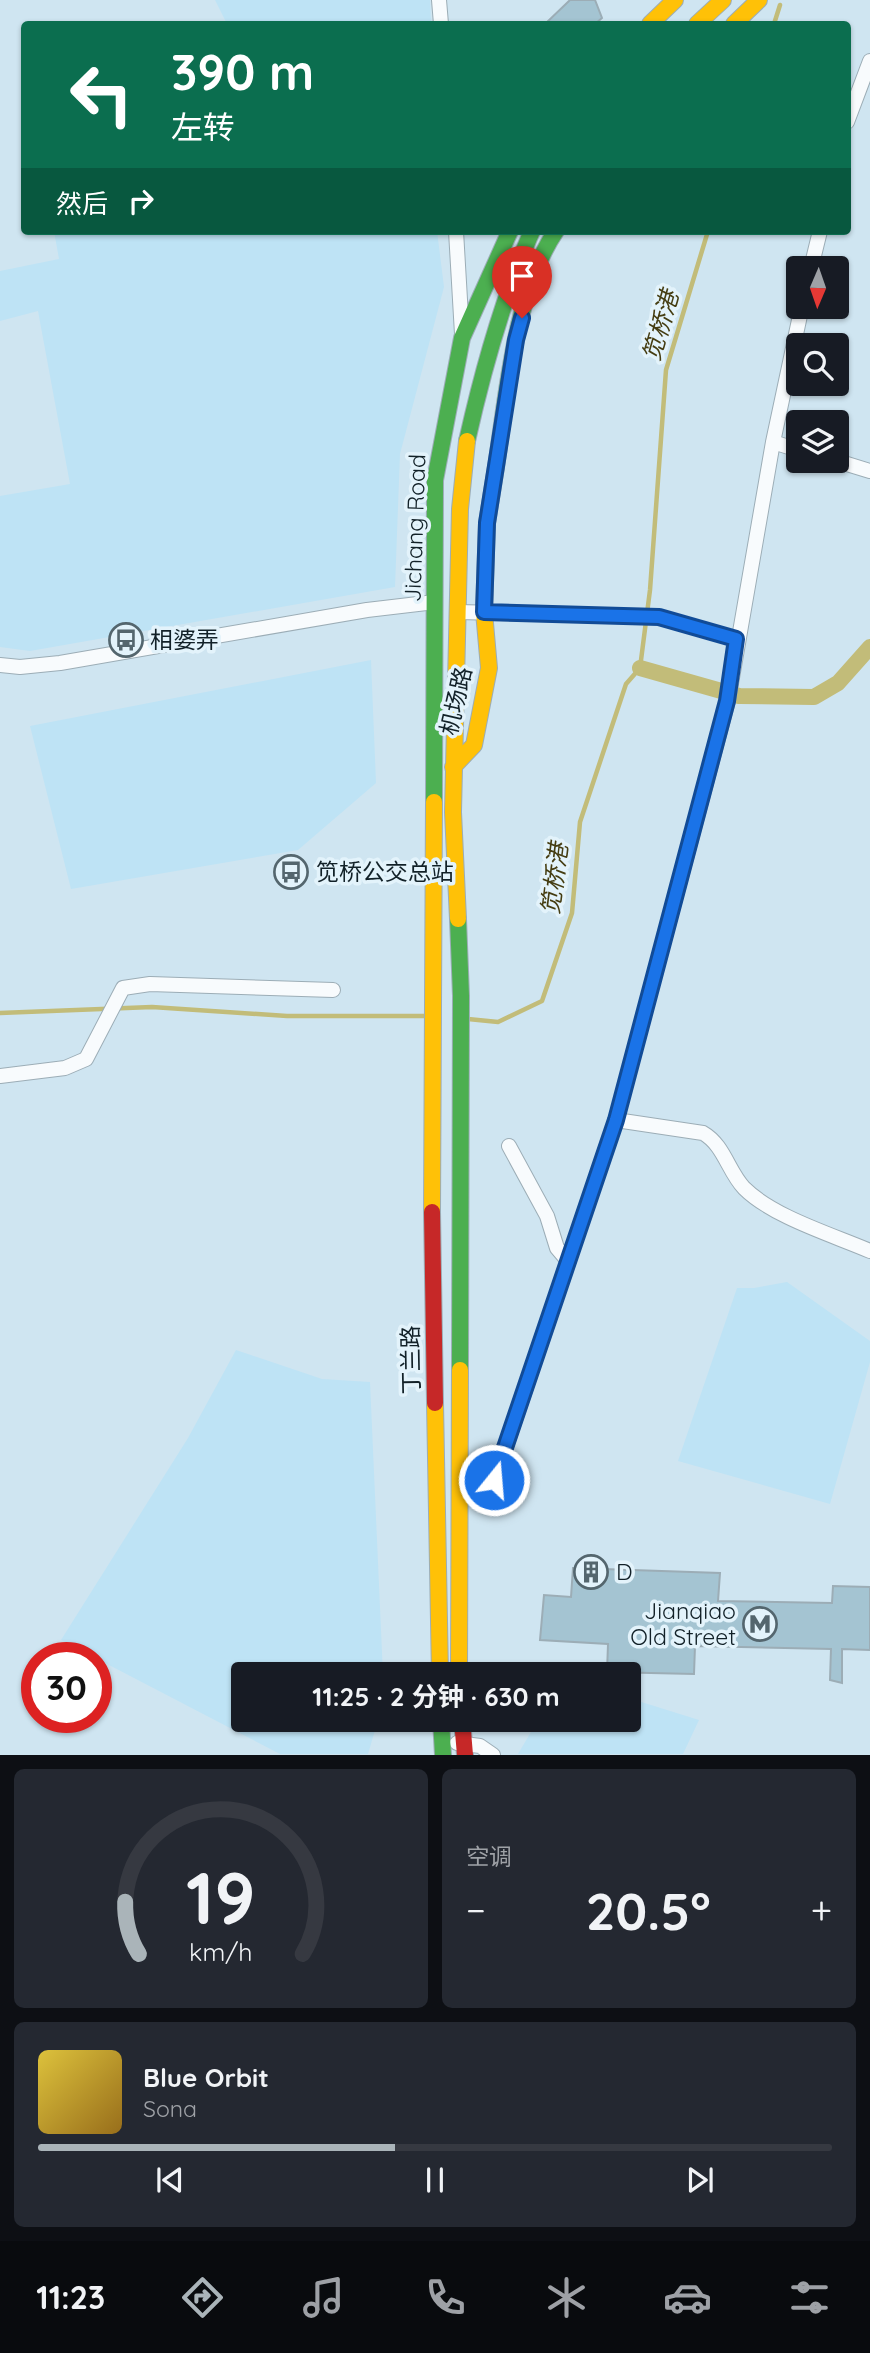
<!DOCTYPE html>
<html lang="zh">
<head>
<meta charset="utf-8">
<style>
	:root { --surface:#171b24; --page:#242831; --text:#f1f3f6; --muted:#9ea1a6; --line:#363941; --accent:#aab4b9 }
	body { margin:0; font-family:Quicksand,"Noto Sans SC",sans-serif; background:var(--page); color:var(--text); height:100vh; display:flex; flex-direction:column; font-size:26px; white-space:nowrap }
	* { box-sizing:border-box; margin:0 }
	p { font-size:23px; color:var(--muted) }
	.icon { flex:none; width:38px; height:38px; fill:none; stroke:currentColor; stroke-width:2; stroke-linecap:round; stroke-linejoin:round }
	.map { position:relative; height:1755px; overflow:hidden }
	.side { display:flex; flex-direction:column; gap:14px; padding:14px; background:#0d0f14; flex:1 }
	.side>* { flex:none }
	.top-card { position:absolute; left:21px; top:21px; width:830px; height:214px; border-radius:7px; box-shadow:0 2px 5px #0004; background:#0b6e4f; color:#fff; overflow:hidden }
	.needle { width:46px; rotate:182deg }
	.buttons { position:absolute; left:786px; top:256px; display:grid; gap:14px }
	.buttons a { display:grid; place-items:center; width:63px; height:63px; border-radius:7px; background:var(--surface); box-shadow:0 2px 5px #0004; font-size:35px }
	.speed { position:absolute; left:21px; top:1642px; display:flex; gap:14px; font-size:35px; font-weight:700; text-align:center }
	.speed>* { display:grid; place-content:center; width:91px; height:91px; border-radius:50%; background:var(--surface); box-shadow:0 2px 5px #0004; line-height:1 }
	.speed .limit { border:10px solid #d22; background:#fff; color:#111 }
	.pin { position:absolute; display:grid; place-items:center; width:60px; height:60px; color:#fff; margin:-72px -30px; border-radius:50% 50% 50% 0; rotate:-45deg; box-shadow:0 0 7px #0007 }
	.pin .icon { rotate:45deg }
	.me { position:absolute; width:77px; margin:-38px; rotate:17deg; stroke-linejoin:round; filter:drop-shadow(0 0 5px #0008) }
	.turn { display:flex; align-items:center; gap:24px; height:147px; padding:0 35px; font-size:32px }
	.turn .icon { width:91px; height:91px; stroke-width:2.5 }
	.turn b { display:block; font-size:49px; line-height:60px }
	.then { display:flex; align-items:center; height:66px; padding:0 35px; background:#0003; gap:14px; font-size:26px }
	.big { font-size:52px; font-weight:700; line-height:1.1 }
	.side .widget { flex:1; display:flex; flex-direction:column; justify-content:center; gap:10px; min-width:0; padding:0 24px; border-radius:10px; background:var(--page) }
	.side .dial { align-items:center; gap:0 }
	.dial svg { height:182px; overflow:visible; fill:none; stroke:var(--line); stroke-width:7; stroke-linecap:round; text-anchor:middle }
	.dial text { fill:var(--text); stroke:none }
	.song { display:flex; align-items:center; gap:21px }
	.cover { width:84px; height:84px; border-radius:10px; background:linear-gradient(135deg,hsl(50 70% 55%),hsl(40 70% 35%)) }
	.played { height:7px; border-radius:4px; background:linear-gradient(90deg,var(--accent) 45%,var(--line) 45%) }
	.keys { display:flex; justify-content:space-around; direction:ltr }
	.heat { display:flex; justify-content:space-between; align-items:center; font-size:38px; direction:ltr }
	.side .tiles { flex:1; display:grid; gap:14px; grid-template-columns:1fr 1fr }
	.widget:last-child { grid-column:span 2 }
	.trip { position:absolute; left:231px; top:1662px; width:410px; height:70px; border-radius:7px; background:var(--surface); box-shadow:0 2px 5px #0004; font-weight:700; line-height:70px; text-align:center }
	.dock { display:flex; height:112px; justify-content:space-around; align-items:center; background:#090b0e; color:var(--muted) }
	.dock .icon { width:49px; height:49px }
	.dock .current { color:var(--accent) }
	.dock b { font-size:32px; color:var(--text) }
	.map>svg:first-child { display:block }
	.built { fill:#bee3f5 }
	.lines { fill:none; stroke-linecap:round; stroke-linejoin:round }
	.stream { stroke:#c2bc79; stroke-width:4.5 }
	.canal { stroke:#c2bc79; stroke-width:16 }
	.building { fill:#a4c4d2; stroke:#9cadb6; stroke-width:2 }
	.street-casing { stroke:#9cadb6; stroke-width:16 }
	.fast-casing { stroke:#9cadb6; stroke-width:18 }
	.slow-casing { stroke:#9cadb6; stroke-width:18 }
	.jam-casing { stroke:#9cadb6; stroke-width:18 }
	.street { stroke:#f8fbfd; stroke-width:14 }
	.fast { stroke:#4caf50; stroke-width:16 }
	.slow { stroke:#ffc107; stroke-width:16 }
	.jam { stroke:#c62828; stroke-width:16 }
	.route-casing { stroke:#114b97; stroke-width:18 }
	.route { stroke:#1a73e8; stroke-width:12 }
	.labels { text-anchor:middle; stroke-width:7; stroke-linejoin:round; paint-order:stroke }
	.street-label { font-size:23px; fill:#122128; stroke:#e3f3fb }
	.poi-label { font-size:23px; fill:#122128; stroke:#e3f3fb; text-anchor:start }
	.water-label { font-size:24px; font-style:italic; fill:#453d12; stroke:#e3f3fb }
</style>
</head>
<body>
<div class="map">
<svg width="870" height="1755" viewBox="0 0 870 1755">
	<rect width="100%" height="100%" fill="#cfe5f1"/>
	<path class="built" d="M215,0H430L431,24H227Z
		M54,231H437L444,287L400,454L395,587L30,651L0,647V496L70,484L38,311L0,321V271L59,259Z
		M371,660L376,783L298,850L71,889L30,726Z
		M787,1282L870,1341V1362L830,1504L678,1461L737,1288H754Z
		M236,1350L322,1379L370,1382L383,1675H243V1720H378L368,1754H280L61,1640L188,1438Z
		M635,1700L699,1720L683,1754H518L538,1720H628V1701Z"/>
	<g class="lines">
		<path class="stream" d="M774,24L780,5
			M0,1013L152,1007L287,1016H428
			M468,1019L498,1022L542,1001L572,913L580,822L626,684L640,668L650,590L666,370L708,231"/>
		<path class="canal" d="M640,668L739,696L814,697L838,683L870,647"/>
	</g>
	<path class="building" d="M570,0H595L602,18L595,24H545Z
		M573,1568L720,1573L718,1601L832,1603L833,1586L870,1587V1650L842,1649V1683L830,1680L831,1649L695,1646L694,1674L607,1672L608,1644L540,1640L544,1595L571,1597Z"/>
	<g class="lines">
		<g class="street-casing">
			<path id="street" d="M439,0L441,24
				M847,122L870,61
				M456,231L462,334
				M811,268L820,231
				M773,442L798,450
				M834,460L870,471
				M458,612L659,617L736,639
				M0,665L20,667L60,663L367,610L435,602
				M0,1076L65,1068L86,1059L123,988L150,984L333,990
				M616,1120L703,1133C724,1145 728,1171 744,1188C773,1217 833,1235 870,1251
				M509,1146L547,1216L557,1248L568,1261
				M488,1500L616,1120L728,701L773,442L802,306
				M457,1743L480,1746L493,1755"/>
		</g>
		<g class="fast-casing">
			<path id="fast" d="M467,441C483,369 502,300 532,231
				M496,467C507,395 515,291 556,231
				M434,802L435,480L462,338L510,231
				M458,919L461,996L460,1370
				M441,1720L443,1755"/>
		</g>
		<g class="slow-casing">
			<path id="slow" d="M650,24L675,0
				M697,24L723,0
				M734,24L759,0
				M453,767L474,745L489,668L484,612L487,523L496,467
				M458,919L453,812L460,509L467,441
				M432,1212L434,802
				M435,1403L440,1675
				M459,1675L460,1370"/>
		</g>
		<g class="jam-casing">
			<path id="jam" d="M432,1212L435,1403
				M462,1720L465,1755"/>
		</g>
		<use href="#street" class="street"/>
		<use href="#fast" class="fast"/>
		<use href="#slow" class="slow"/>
		<use href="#jam" class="jam"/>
	</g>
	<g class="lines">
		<g class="route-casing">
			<path id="route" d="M494,1480L616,1120L727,701L736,639L659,617L484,612L487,523L516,340L522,318"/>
		</g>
		<use href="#route" class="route"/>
	</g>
	<defs>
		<g id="bus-ring" transform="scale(1.75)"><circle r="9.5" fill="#e3f3fb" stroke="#54666e" stroke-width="1.5"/><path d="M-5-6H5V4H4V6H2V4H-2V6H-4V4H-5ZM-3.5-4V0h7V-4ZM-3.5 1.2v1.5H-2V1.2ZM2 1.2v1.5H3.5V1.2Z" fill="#54666e"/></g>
		<g id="building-ring" transform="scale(1.75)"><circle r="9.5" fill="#e3f3fb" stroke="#54666e" stroke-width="1.5"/><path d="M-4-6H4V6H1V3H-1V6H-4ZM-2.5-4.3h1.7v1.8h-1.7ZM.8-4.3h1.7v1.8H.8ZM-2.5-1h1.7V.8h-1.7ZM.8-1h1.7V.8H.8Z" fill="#54666e"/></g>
		<g id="metro-ring" transform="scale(1.75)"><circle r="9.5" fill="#e3f3fb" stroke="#54666e" stroke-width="1.5"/><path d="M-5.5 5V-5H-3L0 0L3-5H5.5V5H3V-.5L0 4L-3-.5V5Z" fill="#54666e"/></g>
	</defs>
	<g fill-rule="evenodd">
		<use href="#bus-ring" x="126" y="640"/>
		<use href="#bus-ring" x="291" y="872"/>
		<use href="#building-ring" x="591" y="1572"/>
		<use href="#metro-ring" x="760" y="1624"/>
	</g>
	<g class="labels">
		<g class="street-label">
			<text transform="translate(415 528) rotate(-88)" y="8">Jichang Road</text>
			<text transform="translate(456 701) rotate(-77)" y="8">机场路</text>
			<text transform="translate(411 1360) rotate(-91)" y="8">丁兰路</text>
		</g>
		<g class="poi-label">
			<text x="150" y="648">相婆弄</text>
			<text x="316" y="880">笕桥公交总站</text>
			<text x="616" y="1580">D</text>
			<text x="736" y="1619" text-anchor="end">Jianqiao<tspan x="736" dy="26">Old Street</tspan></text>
		</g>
		<g class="water-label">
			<text transform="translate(661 326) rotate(-74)" y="8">笕桥港</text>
			<text transform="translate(555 879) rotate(-83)" y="8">笕桥港</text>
		</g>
	</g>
</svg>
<div class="buttons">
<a><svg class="needle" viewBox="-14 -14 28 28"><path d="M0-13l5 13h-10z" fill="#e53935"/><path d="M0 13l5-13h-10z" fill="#9ea1a6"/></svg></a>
<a><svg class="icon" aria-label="search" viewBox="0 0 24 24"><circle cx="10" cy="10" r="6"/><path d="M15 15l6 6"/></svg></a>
<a><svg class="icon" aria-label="layers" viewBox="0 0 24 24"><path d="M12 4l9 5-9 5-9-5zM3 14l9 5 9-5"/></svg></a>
</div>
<div class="speed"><div class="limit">30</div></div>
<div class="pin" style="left:522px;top:318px;background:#d93025"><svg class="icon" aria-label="arrive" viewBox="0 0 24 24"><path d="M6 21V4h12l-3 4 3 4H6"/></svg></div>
<svg class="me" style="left:494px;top:1480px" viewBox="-20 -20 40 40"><circle r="17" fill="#1a73e8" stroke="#fff" stroke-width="3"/><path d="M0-11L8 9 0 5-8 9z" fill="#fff"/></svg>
<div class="trip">11:25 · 2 分钟 · 630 m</div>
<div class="top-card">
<div class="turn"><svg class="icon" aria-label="left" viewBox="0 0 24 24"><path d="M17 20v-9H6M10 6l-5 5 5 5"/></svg><div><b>390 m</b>左转</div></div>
<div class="then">然后<svg class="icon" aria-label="right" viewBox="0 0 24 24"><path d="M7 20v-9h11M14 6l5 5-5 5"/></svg></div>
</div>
</div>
<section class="side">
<div class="tiles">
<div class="widget dial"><svg viewBox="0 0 100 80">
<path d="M14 69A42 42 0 1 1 86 69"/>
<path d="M14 69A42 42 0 0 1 8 46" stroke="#aab4b9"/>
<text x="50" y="56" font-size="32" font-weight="700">19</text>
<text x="50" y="72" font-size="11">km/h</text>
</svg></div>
<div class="widget"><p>空调</p>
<div class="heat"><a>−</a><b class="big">20.5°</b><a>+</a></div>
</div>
<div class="widget">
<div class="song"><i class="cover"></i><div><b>Blue Orbit</b><p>Sona</p></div></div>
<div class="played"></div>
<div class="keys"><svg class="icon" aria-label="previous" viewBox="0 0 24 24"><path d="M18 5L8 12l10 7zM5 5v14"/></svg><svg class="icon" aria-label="pause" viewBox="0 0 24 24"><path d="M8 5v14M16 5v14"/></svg><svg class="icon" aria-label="next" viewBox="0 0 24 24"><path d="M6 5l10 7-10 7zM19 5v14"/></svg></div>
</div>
</div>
</section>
<nav class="dock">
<b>11:23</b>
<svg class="icon current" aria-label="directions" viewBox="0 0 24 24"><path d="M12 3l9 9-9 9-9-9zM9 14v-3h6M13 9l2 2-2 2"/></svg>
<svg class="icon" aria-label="music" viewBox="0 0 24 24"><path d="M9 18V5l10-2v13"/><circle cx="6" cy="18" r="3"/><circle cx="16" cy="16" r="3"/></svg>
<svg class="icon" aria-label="phone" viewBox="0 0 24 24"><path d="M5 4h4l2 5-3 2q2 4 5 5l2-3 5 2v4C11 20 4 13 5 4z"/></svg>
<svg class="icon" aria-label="climate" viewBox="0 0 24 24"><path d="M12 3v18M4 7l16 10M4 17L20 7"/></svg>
<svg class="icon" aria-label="car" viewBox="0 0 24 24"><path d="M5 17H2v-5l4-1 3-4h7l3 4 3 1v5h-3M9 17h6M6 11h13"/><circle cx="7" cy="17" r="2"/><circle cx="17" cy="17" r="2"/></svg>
<svg class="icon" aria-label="filters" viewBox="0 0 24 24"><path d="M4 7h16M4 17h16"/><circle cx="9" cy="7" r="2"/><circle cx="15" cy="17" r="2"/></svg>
</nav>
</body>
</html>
